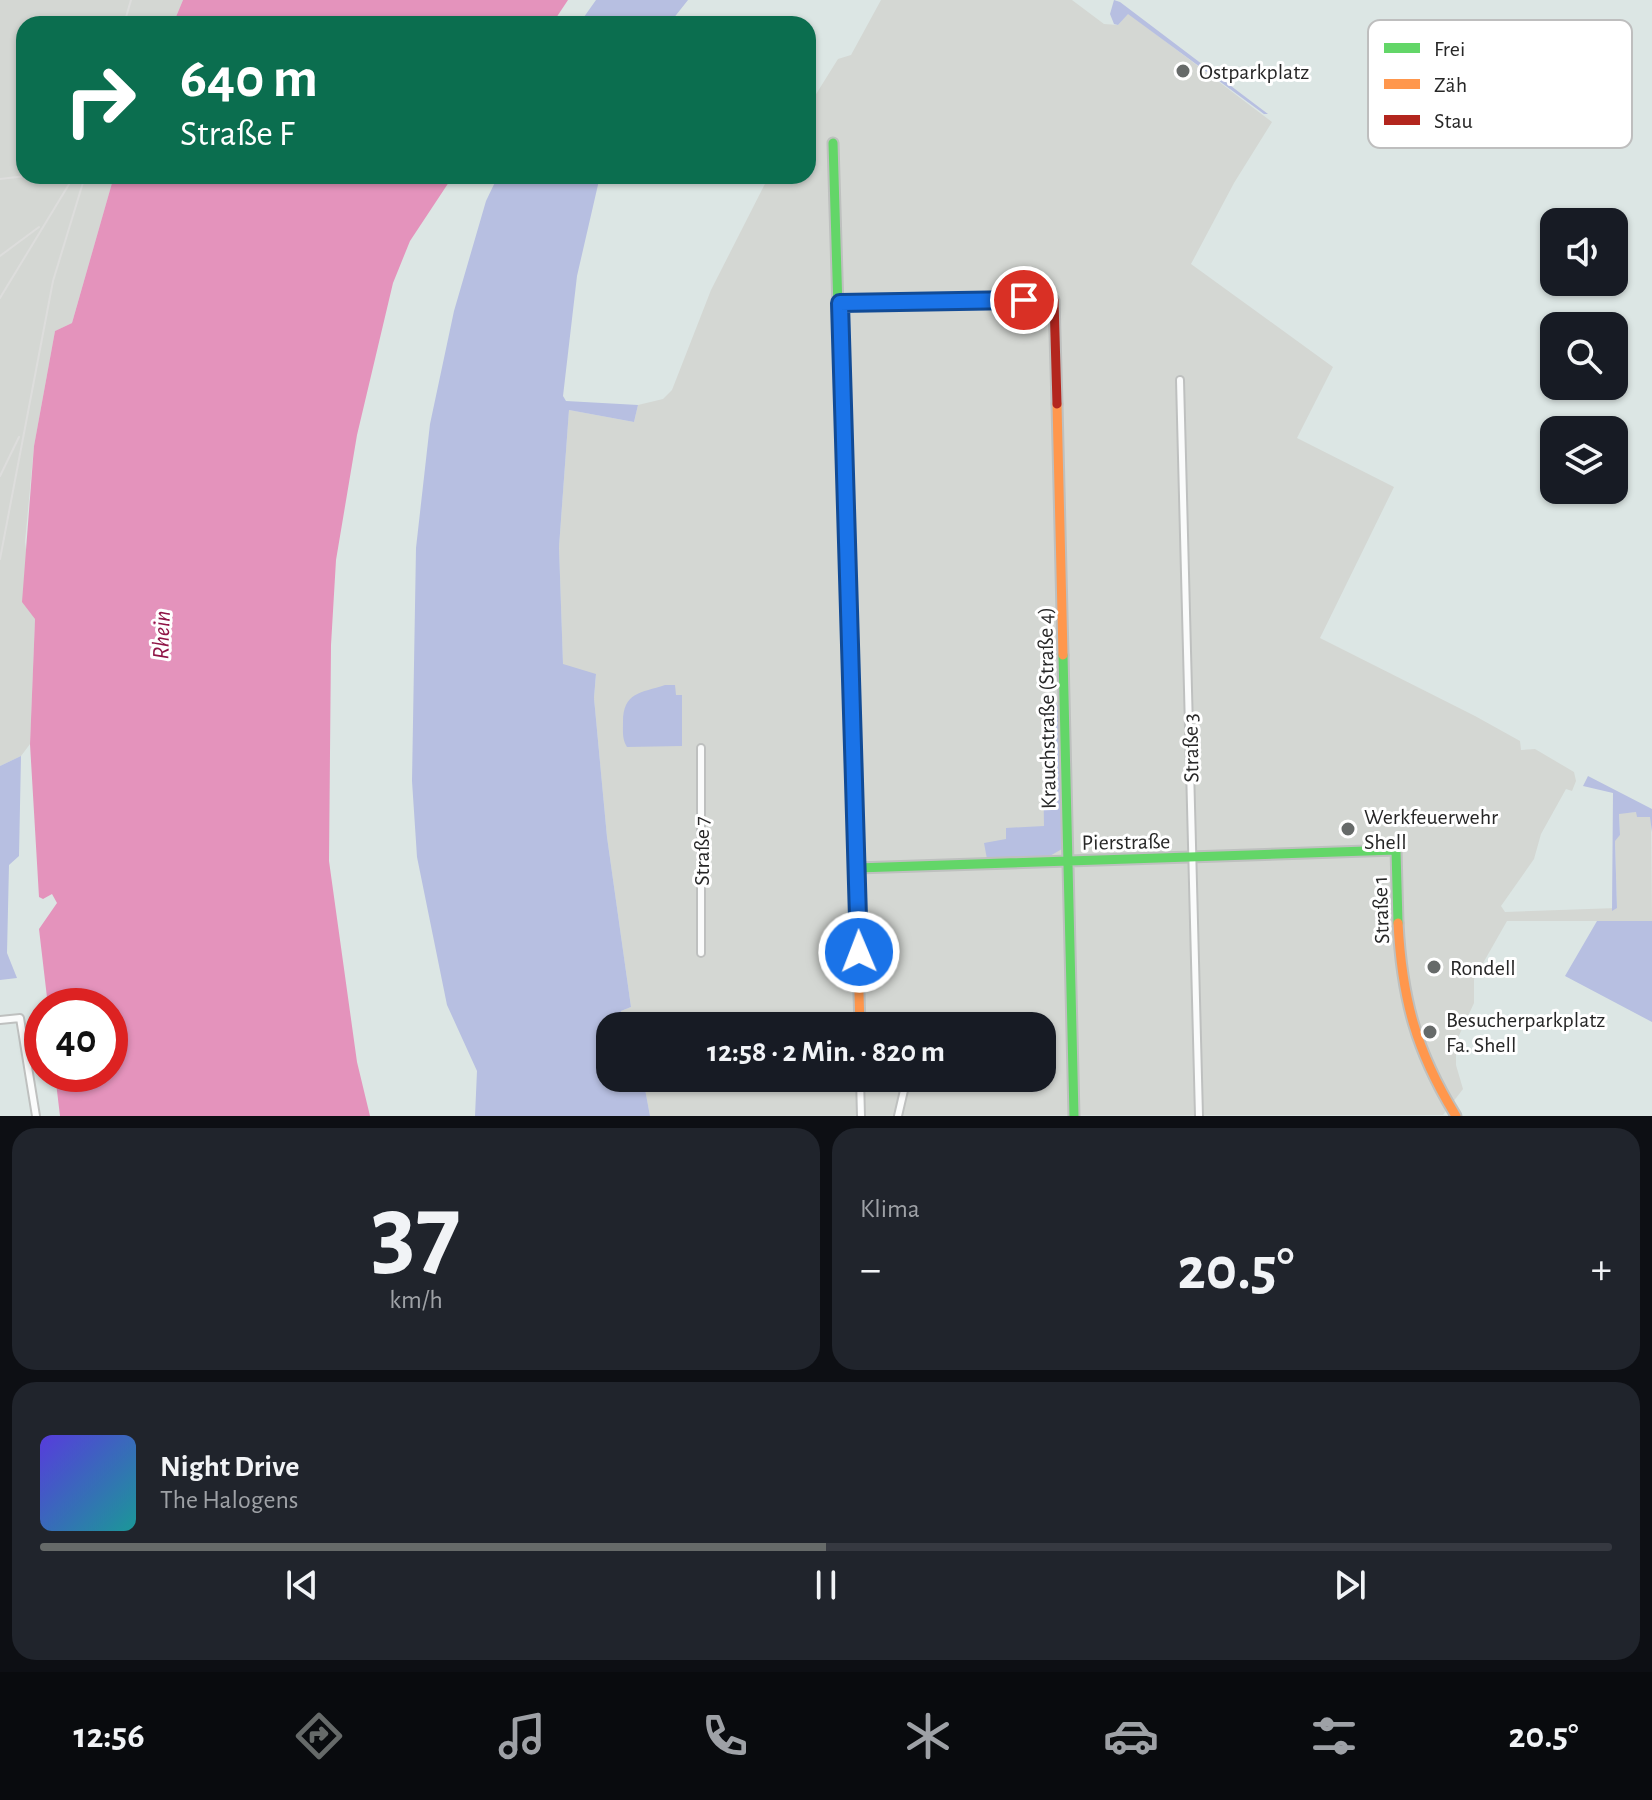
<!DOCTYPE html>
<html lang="de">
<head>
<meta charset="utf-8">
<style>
	:root { --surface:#171b24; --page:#20242c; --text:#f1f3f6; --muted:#9ea1a6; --line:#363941; --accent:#666a69 }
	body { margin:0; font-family:"Alegreya Sans",sans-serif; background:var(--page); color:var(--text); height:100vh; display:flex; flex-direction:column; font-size:30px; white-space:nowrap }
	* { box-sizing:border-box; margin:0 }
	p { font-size:26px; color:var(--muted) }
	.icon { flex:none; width:44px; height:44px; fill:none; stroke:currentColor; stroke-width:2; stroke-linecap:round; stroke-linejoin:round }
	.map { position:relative; height:1116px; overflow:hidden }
	.drawer { display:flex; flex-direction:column; gap:12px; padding:12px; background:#0d0f14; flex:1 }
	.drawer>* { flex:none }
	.guide { position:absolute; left:16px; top:16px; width:800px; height:168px; border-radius:24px; box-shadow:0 2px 6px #0004; background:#0b6e4f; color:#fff; overflow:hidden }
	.fabs { position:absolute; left:1540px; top:208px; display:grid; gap:16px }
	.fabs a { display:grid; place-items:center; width:88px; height:88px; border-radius:16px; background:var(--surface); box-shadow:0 2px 6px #0004; font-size:40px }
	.speed { position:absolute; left:24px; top:988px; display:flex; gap:16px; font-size:40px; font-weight:700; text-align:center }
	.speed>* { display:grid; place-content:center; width:104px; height:104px; border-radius:50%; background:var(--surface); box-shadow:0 2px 6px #0004; line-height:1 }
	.speed .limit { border:12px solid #d22; background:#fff; color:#111 }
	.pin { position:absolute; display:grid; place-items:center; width:68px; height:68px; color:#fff; margin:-34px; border:4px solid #fff; border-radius:50%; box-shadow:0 2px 8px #0007 }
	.me { position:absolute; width:88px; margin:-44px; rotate:359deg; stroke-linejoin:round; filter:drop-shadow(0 0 6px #0008) }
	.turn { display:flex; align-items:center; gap:28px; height:168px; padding:0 32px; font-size:36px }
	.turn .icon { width:104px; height:104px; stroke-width:2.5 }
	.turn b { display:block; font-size:56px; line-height:68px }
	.big { font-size:60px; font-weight:700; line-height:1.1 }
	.drawer .widget { flex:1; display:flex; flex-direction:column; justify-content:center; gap:12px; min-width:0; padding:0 28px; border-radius:24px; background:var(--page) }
	.drawer .dial { align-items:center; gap:0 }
	.dial b { font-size:104px; line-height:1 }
	.song { display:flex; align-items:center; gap:24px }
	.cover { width:96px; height:96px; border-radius:12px; background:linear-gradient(135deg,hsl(250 70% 55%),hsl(180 70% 35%)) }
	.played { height:8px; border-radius:4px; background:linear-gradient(90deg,var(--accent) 50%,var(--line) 50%) }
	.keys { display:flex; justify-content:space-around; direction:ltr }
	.heat { display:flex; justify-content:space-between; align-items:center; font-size:44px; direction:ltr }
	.drawer .tiles { flex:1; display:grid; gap:12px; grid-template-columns:1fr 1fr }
	.widget:last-child { grid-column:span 2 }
	.trip { position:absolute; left:596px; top:1012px; width:460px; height:80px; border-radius:24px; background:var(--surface); box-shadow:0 2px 6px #0004; font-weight:700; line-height:80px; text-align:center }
	.menu { display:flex; height:128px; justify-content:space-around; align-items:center; background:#090b0e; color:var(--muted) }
	.menu .icon { width:56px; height:56px }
	.menu .on { color:var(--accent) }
	.menu b { font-size:36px; color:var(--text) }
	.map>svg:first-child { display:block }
	.industrial { fill:#d4d7d3 }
	.green { fill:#b7bfe1 }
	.water { fill:#e493bc }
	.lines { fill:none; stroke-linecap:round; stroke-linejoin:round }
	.street-casing { stroke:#bec0bf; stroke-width:10 }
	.fast-casing { stroke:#bec0bf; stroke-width:13 }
	.slow-casing { stroke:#bec0bf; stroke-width:13 }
	.jam-casing { stroke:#bec0bf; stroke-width:13 }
	.street { stroke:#fafbfb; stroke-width:6 }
	.fast { stroke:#63d668; stroke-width:9 }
	.slow { stroke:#ff974d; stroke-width:9 }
	.jam { stroke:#b3261e; stroke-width:9 }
	.rail { stroke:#dddddc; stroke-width:2 }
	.route-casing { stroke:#114b97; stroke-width:20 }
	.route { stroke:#1a73e8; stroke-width:14 }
	.poi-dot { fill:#666a69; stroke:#fff; stroke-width:3 }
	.labels { text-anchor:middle; stroke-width:6; stroke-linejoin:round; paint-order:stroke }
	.poi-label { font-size:22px; fill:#272727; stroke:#fff; text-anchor:start }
	.street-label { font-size:22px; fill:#272727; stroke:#fff }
	.water-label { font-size:24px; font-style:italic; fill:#8f1446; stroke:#fff }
	.key { fill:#fff; stroke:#bebebe; stroke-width:2 }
	.key-label { font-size:22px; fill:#272727 }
</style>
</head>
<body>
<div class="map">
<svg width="1652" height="1116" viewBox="0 0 1652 1116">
	<rect width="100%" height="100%" fill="#dce6e4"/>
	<path class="industrial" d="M0,0H183L173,24H24V176H114L72,323L55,331L34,446L25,542L35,619L30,744L21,756L0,766Z
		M881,0H1072L1104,24L1118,25L1128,13L1272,122L1234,183L1191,264L1333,367L1297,438L1394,487L1320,638L1475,716L1520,741L1521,750L1535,749L1574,772L1576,781L1572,791L1566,789L1541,834L1534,859L1501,906L1505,912L1617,908L1615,840L1620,835L1619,813L1637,812L1651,817L1652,921H1507L1474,979V1003L1456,1042V1065L1463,1089L1443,1115L650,1116L643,1078H1042V1026H633L622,1023L621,1011L631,1007L607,837L594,698L596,675L563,665L559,547L569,410L634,422L638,405L663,399L672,390L711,290L769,176H808V107L838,59L851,55Z"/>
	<path class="green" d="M596,0H688L669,24H579Z
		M1114,0L1120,2L1268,114H1264L1128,14L1118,25L1114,24L1110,14Z
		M498,176H600L577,276L563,396L566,401L638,405L634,422L569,410L559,547L563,664L596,674L594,698L607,837L631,1007L621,1011L622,1023L633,1026H610V1078H643L650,1116H475L477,1071L447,1005L417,857L412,781L416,548L430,424L454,311L486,201Z
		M665,685H675L676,695H682V746L627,747C622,739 623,731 623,722C623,692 641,693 665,685Z
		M1052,701L1060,707L1062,849L1048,857L987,859L984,843L1006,839V828L1044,826L1042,702Z
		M21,756L19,856L9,865L7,953L17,978L0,980V766Z
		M1588,776L1652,809V832L1650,817H1637L1636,812L1619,814L1620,835L1615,841L1617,908L1612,911L1613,793L1583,786Z
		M1597,921H1652V1022L1565,976Z"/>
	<path class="water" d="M183,0H568L552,24H173Z
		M114,176H453L410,241L393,283L357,435L336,560L331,645L329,861L357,1062L370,1116H60L55,1074H110V1006H48L39,929L57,903L52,894L43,899L39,897L30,744L35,619L22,602L34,446L55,331L72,323Z"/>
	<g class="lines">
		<g class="street-casing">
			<path id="street" d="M1180,380L1199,1116
				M701,953V748
				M0,1020L20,1018L36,1116
				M860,1078L861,1116
				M898,1116L905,1086"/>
		</g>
		<g class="fast-casing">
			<path id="fast" d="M833,143L850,706
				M1063,655L1074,1116
				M857,868L1396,850L1398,923"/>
		</g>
		<g class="slow-casing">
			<path id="slow" d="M1057,404L1063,655
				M850,706L860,1026
				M1398,923C1402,999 1416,1051 1456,1116"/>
		</g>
		<g class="jam-casing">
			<path id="jam" d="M840,303L1054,300L1057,404"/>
		</g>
		<use href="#street" class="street"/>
		<use href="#fast" class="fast"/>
		<use href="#slow" class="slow"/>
		<use href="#jam" class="jam"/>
		<path class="rail" d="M124,24L131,0
			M0,179L26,176
			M0,256L39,227
			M0,298L74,176
			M0,476L19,437
			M0,559L53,281L85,176"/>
	</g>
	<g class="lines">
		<g class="route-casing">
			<path id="route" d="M859,952L840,303L1024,300"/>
		</g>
		<use href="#route" class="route"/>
	</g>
	<g class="poi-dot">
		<circle cx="1183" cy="71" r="8"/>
		<circle cx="1348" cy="829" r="8"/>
		<circle cx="1434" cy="967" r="8"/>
		<circle cx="1430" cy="1032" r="8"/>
	</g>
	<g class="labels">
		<g class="poi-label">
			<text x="1199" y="79">Ostparkplatz</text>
			<text x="1364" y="824">Werkfeuerwehr<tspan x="1364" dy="25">Shell</tspan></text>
			<text x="1450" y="975">Rondell</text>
			<text x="1446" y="1027">Besucherparkplatz<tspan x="1446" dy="25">Fa. Shell</tspan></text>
		</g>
		<g class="street-label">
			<text transform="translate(1046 708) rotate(-91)" y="8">Krauchstraße (Straße 4)</text>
			<text transform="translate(1190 748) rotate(-91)" y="8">Straße 3</text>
			<text transform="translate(1126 841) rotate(-1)" y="8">Pierstraße</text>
			<text transform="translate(701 851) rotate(-90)" y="8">Straße 7</text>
			<text transform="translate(1380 910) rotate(-92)" y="8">Straße 1</text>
		</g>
		<g class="water-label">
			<text transform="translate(161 635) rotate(-88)" y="8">Rhein</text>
		</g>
	</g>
	<rect x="1368" y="20" width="264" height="128" rx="12" class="key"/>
	<rect x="1384" y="43" width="36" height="10" fill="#63d668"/>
	<rect x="1384" y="79" width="36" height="10" fill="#ff974d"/>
	<rect x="1384" y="115" width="36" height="10" fill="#b3261e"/>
	<g class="key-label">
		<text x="1434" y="56">Frei</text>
		<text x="1434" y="92">Zäh</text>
		<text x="1434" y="128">Stau</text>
	</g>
</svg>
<div class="fabs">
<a><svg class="icon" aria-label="sound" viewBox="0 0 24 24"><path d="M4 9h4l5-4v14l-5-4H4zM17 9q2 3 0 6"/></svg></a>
<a><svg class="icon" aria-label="search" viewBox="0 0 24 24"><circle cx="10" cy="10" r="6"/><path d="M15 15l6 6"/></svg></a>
<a><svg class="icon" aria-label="layers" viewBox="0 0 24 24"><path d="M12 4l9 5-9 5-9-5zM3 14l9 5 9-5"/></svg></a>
</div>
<div class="speed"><div class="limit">40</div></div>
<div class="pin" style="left:1024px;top:300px;background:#d93025"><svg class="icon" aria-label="arrive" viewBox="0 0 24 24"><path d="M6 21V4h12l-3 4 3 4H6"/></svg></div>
<svg class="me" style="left:859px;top:952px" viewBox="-20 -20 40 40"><circle r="17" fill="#1a73e8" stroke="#fff" stroke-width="3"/><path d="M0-11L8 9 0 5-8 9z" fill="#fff"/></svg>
<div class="trip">12:58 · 2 Min. · 820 m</div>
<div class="guide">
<div class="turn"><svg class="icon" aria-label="right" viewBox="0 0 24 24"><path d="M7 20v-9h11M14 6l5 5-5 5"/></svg><div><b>640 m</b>Straße F</div></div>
</div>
</div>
<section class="drawer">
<div class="tiles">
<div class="widget dial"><b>37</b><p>km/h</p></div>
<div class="widget"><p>Klima</p>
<div class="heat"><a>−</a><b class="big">20.5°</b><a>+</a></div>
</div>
<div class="widget">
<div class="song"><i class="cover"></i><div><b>Night Drive</b><p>The Halogens</p></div></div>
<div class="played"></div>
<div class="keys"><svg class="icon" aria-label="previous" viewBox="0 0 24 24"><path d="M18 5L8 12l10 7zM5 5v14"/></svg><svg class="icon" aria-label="pause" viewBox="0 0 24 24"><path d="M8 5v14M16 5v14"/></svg><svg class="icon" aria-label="next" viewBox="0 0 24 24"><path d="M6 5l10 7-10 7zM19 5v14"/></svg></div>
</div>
</div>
</section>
<nav class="menu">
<b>12:56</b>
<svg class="icon on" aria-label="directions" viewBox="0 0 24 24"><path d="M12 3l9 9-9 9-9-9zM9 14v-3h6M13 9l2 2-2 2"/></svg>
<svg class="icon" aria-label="music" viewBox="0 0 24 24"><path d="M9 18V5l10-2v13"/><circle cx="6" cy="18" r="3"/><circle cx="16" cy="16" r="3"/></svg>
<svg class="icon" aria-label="phone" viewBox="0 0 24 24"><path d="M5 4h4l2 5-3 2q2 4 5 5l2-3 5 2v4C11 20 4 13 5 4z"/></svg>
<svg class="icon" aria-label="climate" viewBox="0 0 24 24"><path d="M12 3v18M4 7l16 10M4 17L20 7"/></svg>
<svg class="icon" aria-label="car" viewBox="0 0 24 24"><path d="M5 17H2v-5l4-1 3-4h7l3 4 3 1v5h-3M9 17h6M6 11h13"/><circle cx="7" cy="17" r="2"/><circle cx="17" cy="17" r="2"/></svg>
<svg class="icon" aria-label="filters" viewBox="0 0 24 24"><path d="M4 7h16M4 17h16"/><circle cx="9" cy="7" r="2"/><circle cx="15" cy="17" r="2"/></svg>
<b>20.5°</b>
</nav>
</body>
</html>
